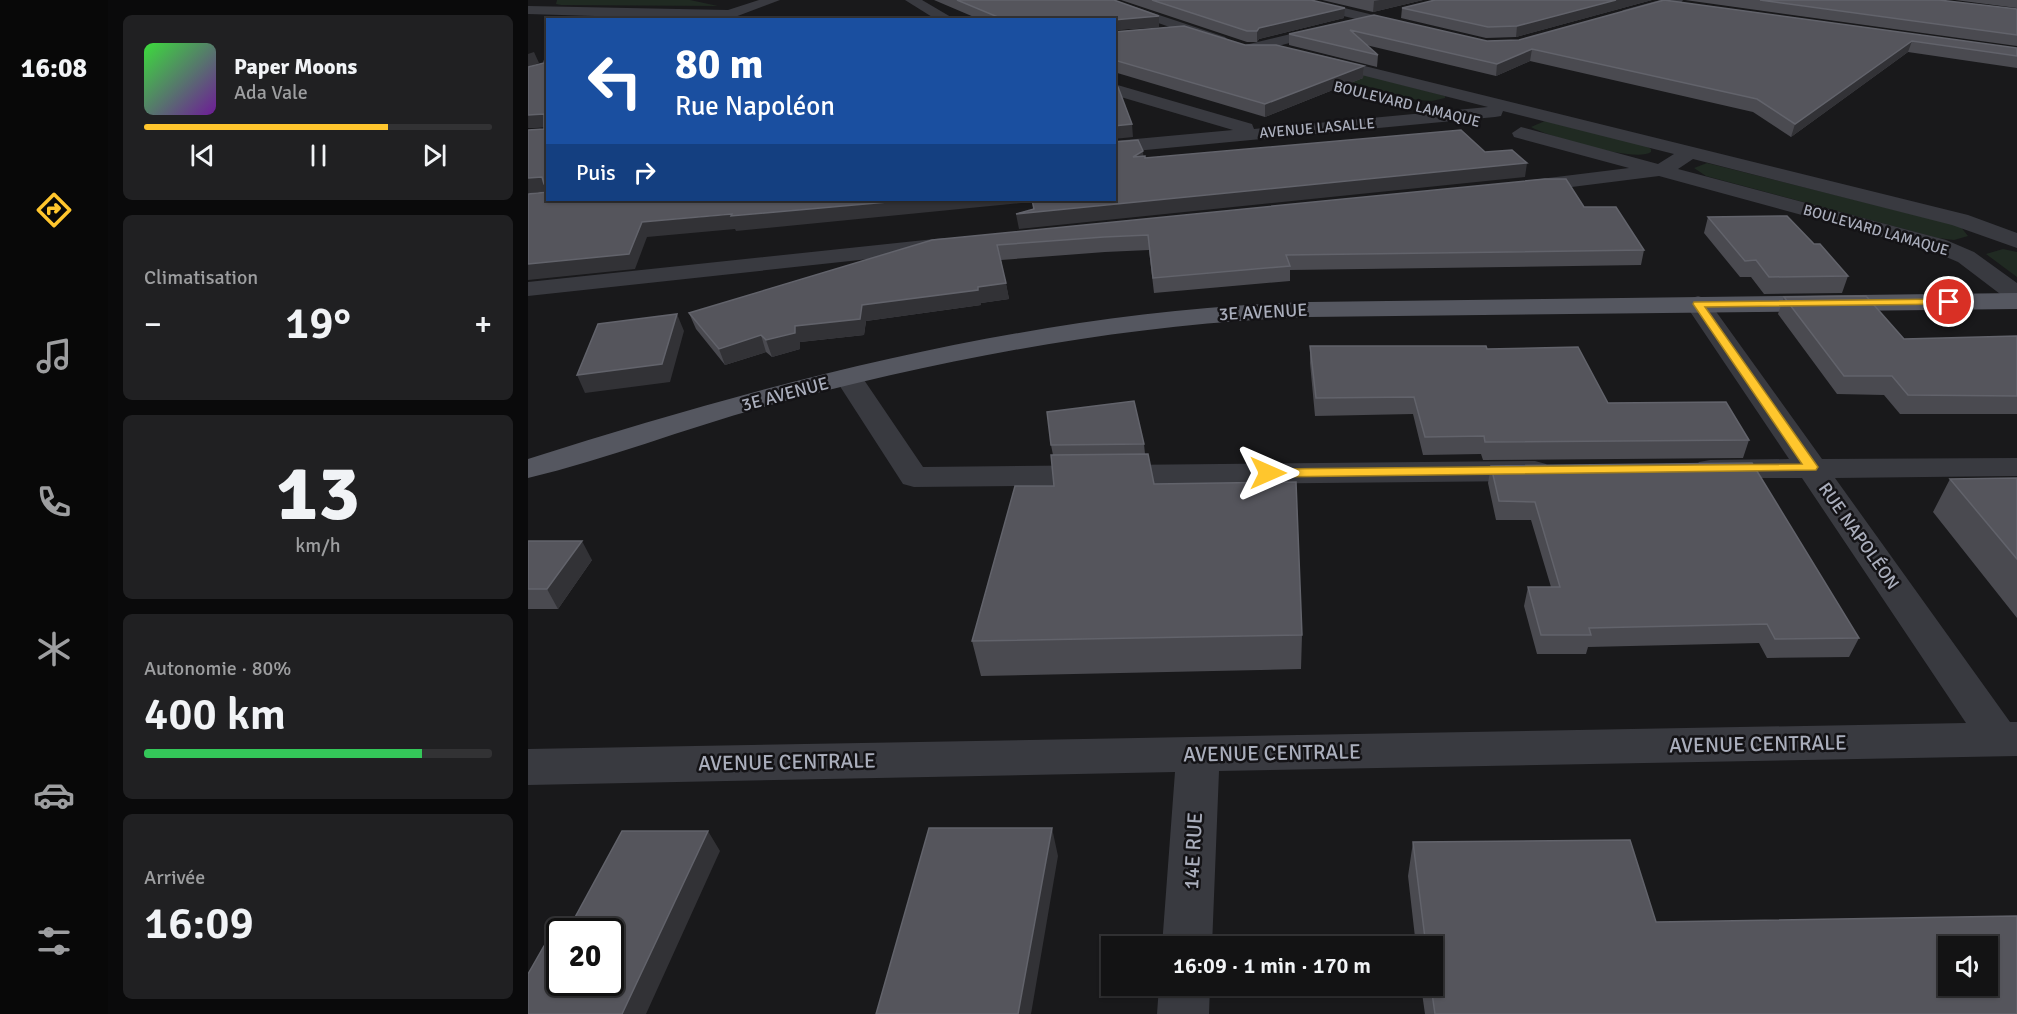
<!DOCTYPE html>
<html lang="fr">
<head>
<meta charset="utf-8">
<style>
	:root { --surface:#131314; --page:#202022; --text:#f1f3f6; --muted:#9d9ea0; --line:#323234; --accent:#ffc62d }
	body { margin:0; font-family:Signika,sans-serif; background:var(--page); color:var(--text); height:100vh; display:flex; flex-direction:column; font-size:22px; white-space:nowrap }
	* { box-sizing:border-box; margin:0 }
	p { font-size:20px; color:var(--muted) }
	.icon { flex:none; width:33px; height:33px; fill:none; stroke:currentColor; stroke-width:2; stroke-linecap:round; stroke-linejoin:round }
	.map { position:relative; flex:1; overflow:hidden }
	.sheet { display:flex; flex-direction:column; gap:15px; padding:15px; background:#0a0a0b; width:420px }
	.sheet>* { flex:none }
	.hud { position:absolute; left:18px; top:18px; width:570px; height:183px; border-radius:0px; box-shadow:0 2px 4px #0004,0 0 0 2px var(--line); background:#1a4fa0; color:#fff; overflow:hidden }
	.buttons { position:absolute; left:1410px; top:936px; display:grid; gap:12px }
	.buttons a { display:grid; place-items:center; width:60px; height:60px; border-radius:0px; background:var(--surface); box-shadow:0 2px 4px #0004,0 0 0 2px var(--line); font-size:30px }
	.speed { position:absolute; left:18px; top:918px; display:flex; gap:12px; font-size:30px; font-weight:700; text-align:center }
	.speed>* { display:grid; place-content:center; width:78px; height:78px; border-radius:50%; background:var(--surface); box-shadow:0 2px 4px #0004,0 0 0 2px var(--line); line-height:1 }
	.speed .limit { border:3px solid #111; border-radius:9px; background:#fff; color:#111 }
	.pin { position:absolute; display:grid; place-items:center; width:51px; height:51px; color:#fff; margin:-26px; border:3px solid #fff; border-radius:50%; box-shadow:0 2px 6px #0007 }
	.me { position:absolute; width:66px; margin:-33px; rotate:90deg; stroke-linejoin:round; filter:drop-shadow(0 0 4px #0008) }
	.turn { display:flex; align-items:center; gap:21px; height:126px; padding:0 30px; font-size:27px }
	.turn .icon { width:78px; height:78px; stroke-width:2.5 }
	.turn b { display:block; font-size:42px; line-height:51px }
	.then { display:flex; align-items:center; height:57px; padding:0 30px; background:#0003; gap:12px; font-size:22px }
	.big { font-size:45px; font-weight:600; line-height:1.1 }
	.sheet .widget { flex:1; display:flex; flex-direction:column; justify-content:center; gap:9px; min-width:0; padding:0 21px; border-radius:9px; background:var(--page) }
	.sheet .dial { align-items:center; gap:0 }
	.dial b { font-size:78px; line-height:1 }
	.song { display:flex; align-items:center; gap:18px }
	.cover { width:72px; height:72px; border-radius:9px; background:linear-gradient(135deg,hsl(120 70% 55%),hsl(280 70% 35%)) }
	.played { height:6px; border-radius:3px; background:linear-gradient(90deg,var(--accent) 70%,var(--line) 70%) }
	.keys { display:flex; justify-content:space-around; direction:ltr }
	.heat { display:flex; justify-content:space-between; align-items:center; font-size:33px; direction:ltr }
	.charge { height:9px; border-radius:4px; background:linear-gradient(90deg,#34c759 80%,var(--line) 0) }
	.trip { position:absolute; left:573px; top:936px; width:342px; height:60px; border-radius:0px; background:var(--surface); box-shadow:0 2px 4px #0004,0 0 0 2px var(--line); font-weight:600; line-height:60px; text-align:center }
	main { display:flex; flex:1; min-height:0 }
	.dock { display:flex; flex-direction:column; width:108px; justify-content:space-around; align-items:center; background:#080808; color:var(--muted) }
	.dock .icon { width:42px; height:42px }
	.dock .active { color:var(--accent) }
	.dock b { font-size:27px; color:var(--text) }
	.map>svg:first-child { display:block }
	.green { fill:#202a22 }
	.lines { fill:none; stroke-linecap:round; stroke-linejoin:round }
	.minor { fill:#393a40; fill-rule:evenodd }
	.major { fill:#555760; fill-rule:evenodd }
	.wall { fill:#4a4a50 }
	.shaded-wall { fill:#323236 }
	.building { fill:#55555c; stroke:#62636b; stroke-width:1.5; fill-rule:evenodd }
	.route { fill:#ffc62d; stroke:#a6811d; stroke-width:1.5 }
	.labels { text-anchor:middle; stroke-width:5; stroke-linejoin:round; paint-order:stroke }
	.far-street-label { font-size:15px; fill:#aaaebc; stroke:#141316 }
	.street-label { font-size:18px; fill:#aaaebc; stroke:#141316 }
	.near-street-label { font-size:21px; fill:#aaaebc; stroke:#141316 }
</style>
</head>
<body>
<main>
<nav class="dock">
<b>16:08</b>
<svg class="icon active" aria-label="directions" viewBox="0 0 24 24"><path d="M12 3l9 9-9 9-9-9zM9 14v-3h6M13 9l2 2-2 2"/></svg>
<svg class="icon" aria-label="music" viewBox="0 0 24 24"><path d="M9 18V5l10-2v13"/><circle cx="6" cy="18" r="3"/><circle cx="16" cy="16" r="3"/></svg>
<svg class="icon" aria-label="phone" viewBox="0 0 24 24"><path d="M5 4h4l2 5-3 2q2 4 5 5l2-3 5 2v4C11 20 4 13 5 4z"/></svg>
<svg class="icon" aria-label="climate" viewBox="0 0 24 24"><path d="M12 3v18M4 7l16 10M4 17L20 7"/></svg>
<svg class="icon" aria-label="car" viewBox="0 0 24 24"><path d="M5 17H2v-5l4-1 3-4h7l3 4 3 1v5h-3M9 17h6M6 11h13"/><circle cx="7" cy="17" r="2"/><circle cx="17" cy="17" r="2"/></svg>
<svg class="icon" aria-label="filters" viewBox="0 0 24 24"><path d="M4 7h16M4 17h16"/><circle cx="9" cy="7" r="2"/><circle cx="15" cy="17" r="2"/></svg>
</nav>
<section class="sheet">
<div class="widget">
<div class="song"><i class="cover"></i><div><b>Paper Moons</b><p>Ada Vale</p></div></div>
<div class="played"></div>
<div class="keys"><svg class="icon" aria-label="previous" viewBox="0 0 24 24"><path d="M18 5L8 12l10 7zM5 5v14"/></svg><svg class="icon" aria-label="pause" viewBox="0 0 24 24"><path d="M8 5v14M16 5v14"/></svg><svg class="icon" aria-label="next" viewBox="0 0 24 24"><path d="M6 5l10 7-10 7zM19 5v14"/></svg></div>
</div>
<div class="widget"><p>Climatisation</p>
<div class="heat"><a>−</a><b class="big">19°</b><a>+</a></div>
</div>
<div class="widget dial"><b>13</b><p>km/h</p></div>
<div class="widget"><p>Autonomie · 80%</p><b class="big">400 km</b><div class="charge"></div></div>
<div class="widget"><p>Arrivée</p><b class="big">16:09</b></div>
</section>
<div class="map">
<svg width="1489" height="1014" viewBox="0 0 1489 1014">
	<rect width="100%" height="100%" fill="#19191b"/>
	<path class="green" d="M29,0H162L190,6L33,5L28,4Z
		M758,54L917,96V98L904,101L889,100L746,61Z
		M1017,121L1116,145L1123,149V152C1108,163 1021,137 1003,127Z
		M1179,163L1432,226L1440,236L1426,240L1410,238L1178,176L1166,168Z
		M1475,249L1489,252V277L1458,254Z"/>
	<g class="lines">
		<path class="minor" d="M231,0H252L199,20L0,14V6L200,10Z
			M377,0H394L428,20H409Z
			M565,0H586L697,37L700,40L692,45L687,43Z
			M759,0H783L883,24L885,27L878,31L761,3Z
			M1132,0H1155L1153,3L1100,17L1093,13L1095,10Z
			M804,24L809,25L811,28L809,31L718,54L710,49L713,46Z
			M792,55L1440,215L1489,233V248L1424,225L1165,159L1150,169L1418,240L1446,252L1489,283V302L1480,300L1430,262L1402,250L1131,176L996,193L989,191L986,187L989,183L996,181L1101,168L986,137L984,133L993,127L1130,164L1146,154L975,111L973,116L967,117L586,153V141L705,130L586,95V84L724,124L726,129L960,107L786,63L784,60L786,57Z
			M416,238L424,240L427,245L424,250L0,296V282Z
			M1170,296L1179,299L1294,459L1489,458V476L1307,478L1482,722H1489V756L691,771L684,946H634L647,772L0,785V749L1438,723L1274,478H1182L1171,476L1166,469L1171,462L1182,460L1261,459L1157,304L1161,299Z
			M320,369L330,371L395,467L1007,461L1018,464L1023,471L1018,478L1007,481L386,487L375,484L306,377L310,371Z
			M631,986H682L681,1014H629Z"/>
		<path class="major" d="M1489,293V309L781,317C595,324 414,359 235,407C156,429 79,459 0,478V459C255,378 512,311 781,302Z"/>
	</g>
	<path class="wall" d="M406,0H586L631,16V27L586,30V20H453Z
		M593,0H783L816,18L731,39L729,42H719Z
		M794,0H895L845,12Z
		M907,0H1124L988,37L958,38L873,18L874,8Z
		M1136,0L1489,48V68L1380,52L1263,137L1225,112L1002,61L968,76L838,45L850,55L849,67L761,45V34L846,15L959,41L991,40Z
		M1157,0H1411L1489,9V46Z
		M1427,0H1489V8Z
		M586,32L717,45L836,66L835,78L737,117L586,72Z
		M20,55V192L19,191L0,193L16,129V127L0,128V67L16,63Z
		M1056,207L1116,250L1113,265L762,270V281L626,293L621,250L577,252L473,260L481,299L453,303V305L338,321L336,335L272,342V349L244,357L238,352L197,365L168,329L161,313L404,240Z
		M1180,217L1286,244L1320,276L1314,293L1236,294L1223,277H1212L1176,233Z
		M1256,297L1376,339L1489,336V414H1372L1356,395L1309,394L1250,314Z
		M782,346L1080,403L1221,440L1215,458L955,460L953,454L895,455L885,414L787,416L782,363Z
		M616,444L617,454L626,484L774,635L773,669L453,676L444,641L526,486L525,455L523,445Z
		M963,466L1331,638L1321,657L1239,658L1231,643L1060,647L1058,654H1009L996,606L1000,587H1023L1003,520H968L960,483Z
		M1489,478V618L1405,512L1422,479Z
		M0,541L64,560L30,609H0Z
		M885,842L1128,922L1489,1014H897L893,986H904V946H888L880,876Z"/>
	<path class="shaded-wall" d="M852,0H895L845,12L846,1Z
		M1088,0H1124L988,37L989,26Z
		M817,8L816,18L731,39L729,42V31L731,28Z
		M631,16V27L586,30V20H585Z
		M1384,41L1380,52L1263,137L1267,124Z
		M1004,49L1002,61L968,76L969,64Z
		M6,52L11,63L0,67V54Z
		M836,66L835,78L737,117V104Z
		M16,114L20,127L0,128V115Z
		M604,124L605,137L586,139V126Z
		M615,151L616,164L605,157Z
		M999,163L997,177L491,229L488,214Z
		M14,177L19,191L0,193V178Z
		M382,200H504V202L208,231L207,229L119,237L107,269L0,280V264L114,222Z
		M478,283L481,299L453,303V305L338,321L336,335L272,342V349L244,357L238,340L267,326L334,305Z
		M149,314L156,331L142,382L57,393L49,375Z
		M233,335L238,352L197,365L191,349Z
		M54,541L64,560L30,609L19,589Z
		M524,828L530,856L503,1014H490Z
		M180,831L192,851L118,1014H94Z"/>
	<path class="building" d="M429,0H586L631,16L585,20H477Z
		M624,0H783L817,8L731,28L729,31H719Z
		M907,0H1088L989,26L960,27L874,8Z
		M1136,0L1489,48V56L1384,41L1267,124L1229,99L1004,49L969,64L822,30L850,55L761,34L846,15L959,41L991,40Z
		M1232,0H1411L1489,9V35Z
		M656,26L717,45H748L836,66L737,104L586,60V32Z
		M18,54L20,55V184H16L14,177L0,178V130L16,129V114L0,115V67L16,63Z
		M586,85L590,87L604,124L586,126Z
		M933,130L957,152L984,150L999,163L488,214L506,209L504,200H586V142L610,140L615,151L605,157L617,156V158Z
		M1017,179H1038L1056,207H1088L1116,250L758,255L762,266L625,278L620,235L576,237L469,245L478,283L450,287V290L334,305L332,319L267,326V333L238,340L233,335L191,349L161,313L404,240Z
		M20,192V200H382L203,216L204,214L114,222L101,254L0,264V194Z
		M1259,216L1286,244H1292L1320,276L1241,277L1228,260L1217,261L1180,217Z
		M1338,296L1376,339L1489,336V396L1380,395L1364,376H1316L1256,297Z
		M149,314L134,364L49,375L70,324Z
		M782,346H958L959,349L1050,347L1080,403L1198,402L1221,440L957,442L956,436L897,437L886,397L788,398Z
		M606,401L616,444L523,445L519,412Z
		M620,454L626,484L768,482L774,635L444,641L487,486H526L523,455Z
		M1224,463L1331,638L1247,639L1239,624L1061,628L1063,635H1013L1000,587H1032L1007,502L971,501L963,466Z
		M1489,478V559L1422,479Z
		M0,541H54L19,589H0Z
		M401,828H524L490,1014H348Z
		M94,831H180L94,1014H0V974L16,946L31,947L32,945V982H82V932H39Z
		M1102,840L1128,922L1489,916V1014H907L903,986H904V946H898L885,842ZM1420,946H1460V986H1420Z"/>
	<path class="route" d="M1421,299H1424V304L1177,307L1290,467L1288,470L740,477L733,473L740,469L1274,464L1165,304L1166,302Z"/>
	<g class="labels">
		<g class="far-street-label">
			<text transform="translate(879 104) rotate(14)" y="5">BOULEVARD LAMAQUE</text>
			<text transform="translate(789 128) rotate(-5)" y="5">AVENUE LASALLE</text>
			<text transform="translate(1348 230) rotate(16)" y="5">BOULEVARD LAMAQUE</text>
		</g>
		<g class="street-label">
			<text transform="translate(735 312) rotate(-3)" y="6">3E AVENUE</text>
			<text transform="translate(257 394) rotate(-15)" y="6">3E AVENUE</text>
			<text transform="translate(1331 536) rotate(55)" y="6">RUE NAPOLÉON</text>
		</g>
		<g class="near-street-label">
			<text transform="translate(1230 744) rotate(-1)" y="7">AVENUE CENTRALE</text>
			<text transform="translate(744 753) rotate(-1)" y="7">AVENUE CENTRALE</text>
			<text transform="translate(259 762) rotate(-1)" y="7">AVENUE CENTRALE</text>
			<text transform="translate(665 851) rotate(-87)" y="7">14E RUE</text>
		</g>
	</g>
</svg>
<div class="buttons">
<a><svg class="icon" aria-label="sound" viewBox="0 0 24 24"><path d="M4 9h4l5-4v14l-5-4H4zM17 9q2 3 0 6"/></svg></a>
</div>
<div class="speed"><div class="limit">20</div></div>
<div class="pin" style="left:1421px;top:302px;background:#d93025"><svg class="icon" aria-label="arrive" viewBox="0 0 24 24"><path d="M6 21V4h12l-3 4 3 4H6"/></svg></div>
<svg class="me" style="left:740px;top:473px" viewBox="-20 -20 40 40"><path d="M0-17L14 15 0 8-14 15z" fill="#ffc62d" stroke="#fff" stroke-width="4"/></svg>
<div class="trip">16:09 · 1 min · 170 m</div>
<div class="hud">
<div class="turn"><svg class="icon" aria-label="left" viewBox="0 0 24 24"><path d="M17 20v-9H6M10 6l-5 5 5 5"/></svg><div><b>80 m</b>Rue Napoléon</div></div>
<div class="then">Puis<svg class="icon" aria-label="right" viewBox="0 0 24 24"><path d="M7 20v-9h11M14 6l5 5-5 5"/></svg></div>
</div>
</div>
</main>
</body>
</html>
